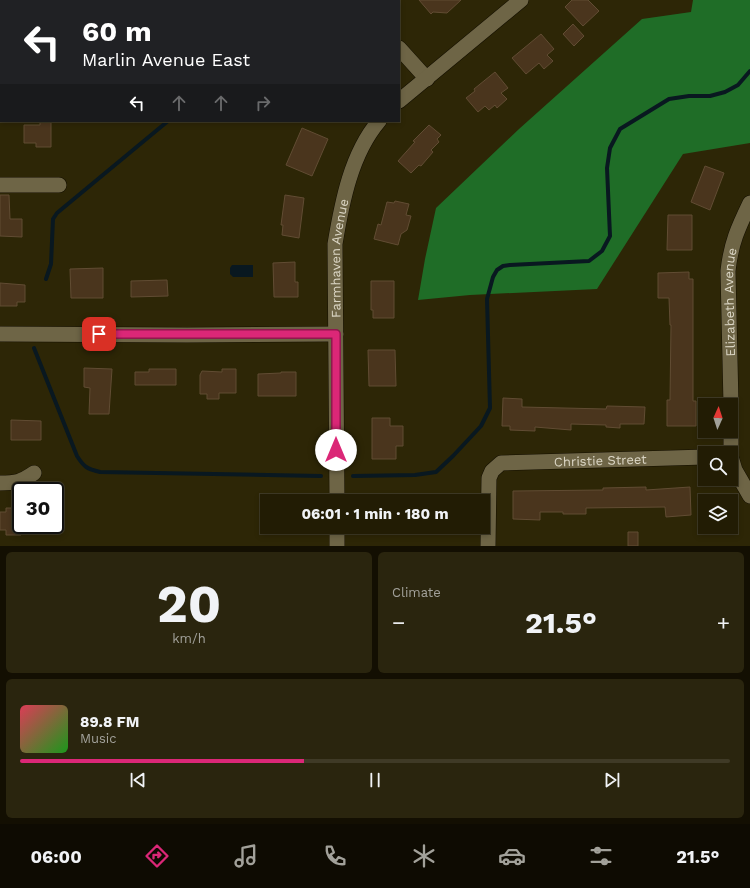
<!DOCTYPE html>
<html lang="en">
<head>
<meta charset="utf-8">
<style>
	:root { --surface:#221c04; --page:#2a250e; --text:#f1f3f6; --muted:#a2a19a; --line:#3f3a26; --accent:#db2777 }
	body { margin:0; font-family:"Work Sans",sans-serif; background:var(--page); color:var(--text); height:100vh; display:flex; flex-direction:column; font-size:15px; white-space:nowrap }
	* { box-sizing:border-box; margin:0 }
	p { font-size:13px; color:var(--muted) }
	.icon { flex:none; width:22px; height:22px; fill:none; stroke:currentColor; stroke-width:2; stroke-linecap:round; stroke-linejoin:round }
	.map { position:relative; height:546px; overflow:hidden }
	.drawer { display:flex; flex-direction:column; gap:6px; padding:6px; background:#130f02; flex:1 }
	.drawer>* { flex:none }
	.hud { position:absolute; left:0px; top:0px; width:400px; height:122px; box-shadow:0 2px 6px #0003,0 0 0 1px var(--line); background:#202124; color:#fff; overflow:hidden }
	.needle { width:26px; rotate:3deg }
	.fabs { position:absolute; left:698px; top:398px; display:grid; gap:8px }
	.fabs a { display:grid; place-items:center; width:40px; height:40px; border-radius:0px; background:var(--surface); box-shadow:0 2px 6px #0003,0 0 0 1px var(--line); font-size:20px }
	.speed { position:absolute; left:12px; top:482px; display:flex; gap:8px; font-size:20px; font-weight:700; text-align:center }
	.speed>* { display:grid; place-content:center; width:52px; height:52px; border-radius:50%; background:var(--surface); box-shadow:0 2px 6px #0003,0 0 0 1px var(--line); line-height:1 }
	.speed .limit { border:2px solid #111; border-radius:6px; background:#fff; color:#111 }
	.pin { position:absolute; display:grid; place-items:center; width:34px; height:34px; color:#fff; margin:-17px; border-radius:8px; box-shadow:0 2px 6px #0006 }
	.me { position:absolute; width:44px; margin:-22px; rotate:0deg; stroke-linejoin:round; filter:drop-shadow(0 0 3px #0008) }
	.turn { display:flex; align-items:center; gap:14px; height:84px; padding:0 16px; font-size:18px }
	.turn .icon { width:52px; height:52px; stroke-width:2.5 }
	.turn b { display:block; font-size:28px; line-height:34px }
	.lanes { display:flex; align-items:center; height:38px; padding:0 16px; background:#0003; justify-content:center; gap:20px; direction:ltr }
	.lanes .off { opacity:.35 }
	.big { font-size:30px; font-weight:700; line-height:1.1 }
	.drawer .widget { flex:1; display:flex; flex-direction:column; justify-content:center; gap:6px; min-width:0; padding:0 14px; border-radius:6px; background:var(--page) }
	.drawer .dial { align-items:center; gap:0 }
	.dial b { font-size:52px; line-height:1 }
	.song { display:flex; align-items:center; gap:12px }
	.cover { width:48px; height:48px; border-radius:6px; background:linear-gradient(135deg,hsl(350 70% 55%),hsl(120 70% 35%)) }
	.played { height:4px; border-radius:2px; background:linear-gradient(90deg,var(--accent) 40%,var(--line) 40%) }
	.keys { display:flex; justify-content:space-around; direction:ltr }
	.heat { display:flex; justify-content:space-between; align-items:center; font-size:22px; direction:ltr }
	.drawer .tiles { flex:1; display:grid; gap:6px; grid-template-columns:1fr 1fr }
	.widget:last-child { grid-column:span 2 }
	.trip { position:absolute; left:260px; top:494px; width:230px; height:40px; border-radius:0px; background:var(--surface); box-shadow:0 2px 6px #0003,0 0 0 1px var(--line); font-weight:700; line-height:40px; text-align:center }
	.dock { display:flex; height:64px; justify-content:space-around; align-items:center; background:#0e0b02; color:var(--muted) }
	.dock .icon { width:28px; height:28px }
	.dock .selected { color:var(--accent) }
	.dock b { font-size:18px; color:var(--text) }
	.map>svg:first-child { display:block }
	.forest { fill:#1f6d27 }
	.water { fill:#091820 }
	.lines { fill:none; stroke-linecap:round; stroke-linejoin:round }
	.stream { stroke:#091820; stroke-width:4 }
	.building { fill:#4a351d; stroke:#614c33 }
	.minor-casing { stroke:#140f00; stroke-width:16 }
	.minor { stroke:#6e6546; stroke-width:15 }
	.route-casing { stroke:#8e194d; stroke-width:10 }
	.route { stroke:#db2777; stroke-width:7 }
	.labels { text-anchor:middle; stroke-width:4; stroke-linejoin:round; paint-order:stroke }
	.street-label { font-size:13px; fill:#dbd6c5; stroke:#2d2606 }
</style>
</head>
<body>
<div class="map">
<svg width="750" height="546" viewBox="0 0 750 546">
	<rect width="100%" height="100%" fill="#2d2606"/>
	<path class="forest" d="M693,0H750V143L683,154L597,289L470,295L418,300L425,259L436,208L519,129L642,19L691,12Z"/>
	<path class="water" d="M232,265H253V277H233L230,274V268Z"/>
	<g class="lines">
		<path class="stream" d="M46,279L51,264L53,219L57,213L168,121
			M34,348L77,456C84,467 87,469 100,472L321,476
			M353,476L415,475L436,472L453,456L481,426L490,408L487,299L493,277L497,270L503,266L510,265L589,261L602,251L610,236L607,168L610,148L620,129L669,99L689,96H710L725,92L738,85L750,71"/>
	</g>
	<path class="building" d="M419,0H461L447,13L433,12L431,14Z
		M572,0H588L599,11L583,26L565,7Z
		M573,24L584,36L574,46L563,34Z
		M541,34L554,49L547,55L553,61L544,69L539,63L526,74L512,58Z
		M495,72L508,88L501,93L507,99L497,108L495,105L489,110L485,106L478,112L466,98L475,91L474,89Z
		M40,121H51V147H36V143H24V125H40Z
		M429,125L441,135L437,139L439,142L431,150L433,152L421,166L419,165L411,173L398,161L415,142L413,141Z
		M302,128L328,139L312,176L286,165Z
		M705,166L724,173L710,210L691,202Z
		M0,195H9L10,219H22V237L0,236Z
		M285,195L304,198L299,238L282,235L283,225H281Z
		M395,201L409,204L406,215L411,216L407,230L401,234L398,245L374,239L378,224L381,225L387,202L394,203Z
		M668,215H692V250H667Z
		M295,262V282H298V297H274L273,263Z
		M103,268V298H71L70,269Z
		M689,272V279H693V401H696V426H667V400H670L671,325H670L669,298H658V273Z
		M167,280L168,296L131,297V281Z
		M371,281H394V318H373V310H371Z
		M0,283L25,285V302H17V306H0Z
		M368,350H395L396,386H369Z
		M84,368L112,369L109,414H89L90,388L84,387Z
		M149,369H176V385H135V372H149Z
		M222,369H236V393H219V399H207V394H200V375L202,371L222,372Z
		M281,372H296V396H258V374L281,373Z
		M503,398L522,399V407L606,409L607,406L645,407L644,424H620V428L606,427V425L571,424V430L535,427V431L510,430V426H502Z
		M372,418H390V426H403V446H396V459H372Z
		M11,420L41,421V440H11Z
		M646,487V490L690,487L691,515L666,517L665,507L586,508V514H563V512H540V520L513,519V491L603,490V488Z
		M6,508H21V535H6V530H0V512H6Z
		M628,532H638V546H628Z"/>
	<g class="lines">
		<g class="minor-casing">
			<g id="minor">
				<path d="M357,0L358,1"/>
				<path d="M399,48L427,79"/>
				<path d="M399,101L521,0"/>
				<path d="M0,185H59"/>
				<path d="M0,334L187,335L336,334"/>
				<path id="s1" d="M731,405L728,271C731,243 738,228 750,203"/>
				<path d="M731,428V457L735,470L750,496"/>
				<path d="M0,483C16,483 21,482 34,473"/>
				<path id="s2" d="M337,501L335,244C342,202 351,154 379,121"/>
				<path d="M337,527V546"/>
				<path id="s3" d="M488,546L489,478L492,471L501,463L705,457"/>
			</g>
		</g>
		<use href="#minor" class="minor"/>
	</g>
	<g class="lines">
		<g class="route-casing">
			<path id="route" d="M99,334H336V450"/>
		</g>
		<use href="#route" class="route"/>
	</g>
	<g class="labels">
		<g class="street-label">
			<text dy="5" stroke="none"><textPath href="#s2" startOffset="243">Farmhaven Avenue</textPath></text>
			<text dy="5" stroke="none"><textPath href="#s1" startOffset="103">Elizabeth Avenue</textPath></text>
			<text dy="5" stroke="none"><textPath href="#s3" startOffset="187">Christie Street</textPath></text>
		</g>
	</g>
</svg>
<div class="fabs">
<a><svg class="needle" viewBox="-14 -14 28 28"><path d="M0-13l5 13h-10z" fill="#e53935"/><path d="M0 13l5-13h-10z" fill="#a2a19a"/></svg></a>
<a><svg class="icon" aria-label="search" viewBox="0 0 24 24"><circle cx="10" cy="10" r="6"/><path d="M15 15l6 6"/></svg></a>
<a><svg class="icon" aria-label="layers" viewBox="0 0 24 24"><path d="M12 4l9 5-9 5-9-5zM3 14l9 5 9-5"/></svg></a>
</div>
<div class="speed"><div class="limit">30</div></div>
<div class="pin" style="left:99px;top:334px;background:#d93025"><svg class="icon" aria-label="arrive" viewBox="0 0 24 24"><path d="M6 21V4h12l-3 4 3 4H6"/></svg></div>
<svg class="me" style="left:336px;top:450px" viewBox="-20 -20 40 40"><circle r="19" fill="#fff"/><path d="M0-13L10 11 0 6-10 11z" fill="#db2777"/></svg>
<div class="trip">06:01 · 1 min · 180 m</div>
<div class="hud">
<div class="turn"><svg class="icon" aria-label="left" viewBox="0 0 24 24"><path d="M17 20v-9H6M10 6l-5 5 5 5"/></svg><div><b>60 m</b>Marlin Avenue East</div></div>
<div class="lanes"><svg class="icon" aria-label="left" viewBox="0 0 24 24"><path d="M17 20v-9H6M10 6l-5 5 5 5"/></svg><svg class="icon off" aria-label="ahead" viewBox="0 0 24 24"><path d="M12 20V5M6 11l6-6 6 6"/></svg><svg class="icon off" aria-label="ahead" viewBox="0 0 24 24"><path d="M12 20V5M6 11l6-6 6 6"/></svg><svg class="icon off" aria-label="right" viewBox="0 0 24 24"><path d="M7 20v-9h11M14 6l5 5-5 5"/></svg></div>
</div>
</div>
<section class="drawer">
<div class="tiles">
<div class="widget dial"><b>20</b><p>km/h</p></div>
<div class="widget"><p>Climate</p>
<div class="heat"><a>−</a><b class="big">21.5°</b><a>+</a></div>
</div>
<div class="widget">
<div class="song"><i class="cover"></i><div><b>89.8 FM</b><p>Music</p></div></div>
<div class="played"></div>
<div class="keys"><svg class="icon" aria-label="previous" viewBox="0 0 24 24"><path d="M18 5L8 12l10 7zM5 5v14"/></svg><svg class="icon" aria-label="pause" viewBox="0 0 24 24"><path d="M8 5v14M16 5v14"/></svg><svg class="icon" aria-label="next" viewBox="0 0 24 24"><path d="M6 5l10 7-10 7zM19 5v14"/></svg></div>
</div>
</div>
</section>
<nav class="dock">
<b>06:00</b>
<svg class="icon selected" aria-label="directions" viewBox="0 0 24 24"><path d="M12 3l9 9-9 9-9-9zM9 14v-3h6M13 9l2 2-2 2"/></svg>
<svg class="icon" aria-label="music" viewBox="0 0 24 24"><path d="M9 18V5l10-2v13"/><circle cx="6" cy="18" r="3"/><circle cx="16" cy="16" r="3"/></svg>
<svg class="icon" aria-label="phone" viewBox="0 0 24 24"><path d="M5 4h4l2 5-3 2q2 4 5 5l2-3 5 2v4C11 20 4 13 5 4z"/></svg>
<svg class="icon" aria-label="climate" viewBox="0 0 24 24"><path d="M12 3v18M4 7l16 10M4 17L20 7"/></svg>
<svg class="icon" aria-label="car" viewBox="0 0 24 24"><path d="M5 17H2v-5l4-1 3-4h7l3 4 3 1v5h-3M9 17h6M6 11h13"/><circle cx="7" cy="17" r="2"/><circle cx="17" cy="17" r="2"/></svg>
<svg class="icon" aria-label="filters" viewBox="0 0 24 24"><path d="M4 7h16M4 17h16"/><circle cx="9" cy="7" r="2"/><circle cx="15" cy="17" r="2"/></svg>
<b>21.5°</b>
</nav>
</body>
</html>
